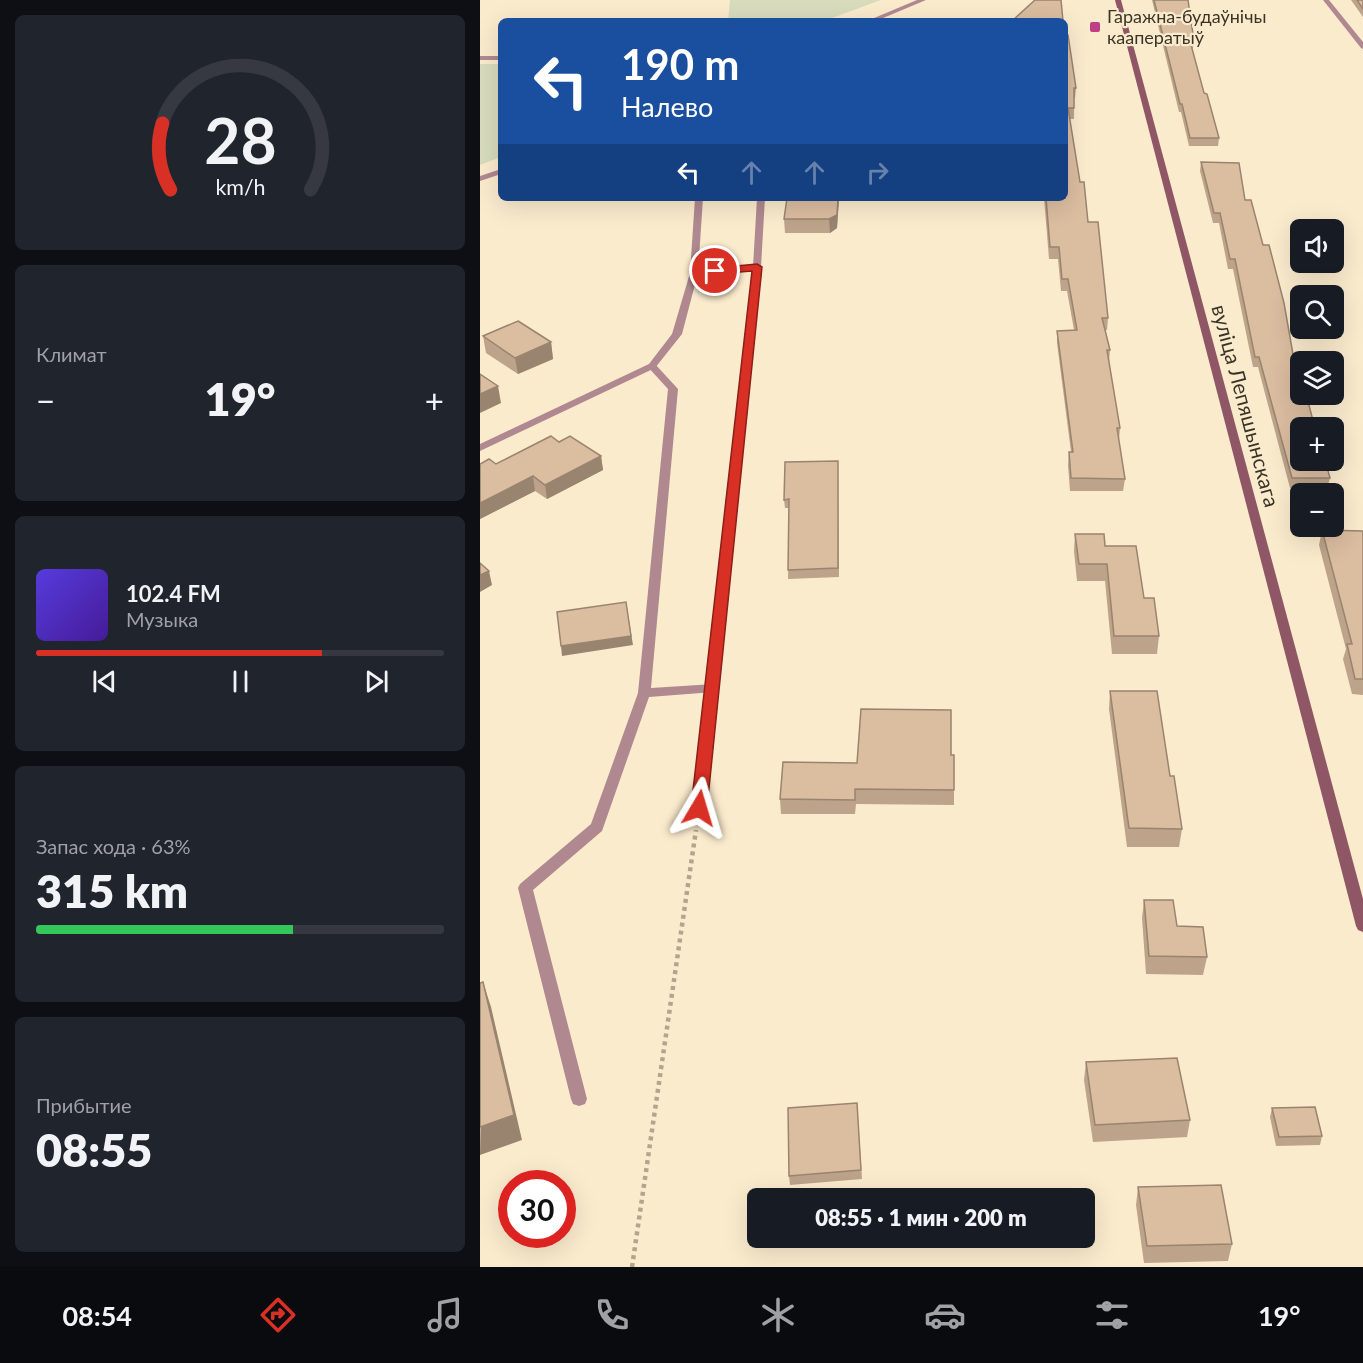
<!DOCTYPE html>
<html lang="ru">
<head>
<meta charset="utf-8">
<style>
	:root { --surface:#171b24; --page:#20242c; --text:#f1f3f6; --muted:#9ea1a6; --line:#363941; --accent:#d93025 }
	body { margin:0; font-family:Lato,sans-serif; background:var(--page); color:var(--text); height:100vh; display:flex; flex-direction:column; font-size:22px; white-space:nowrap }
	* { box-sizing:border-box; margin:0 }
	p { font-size:20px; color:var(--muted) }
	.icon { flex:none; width:33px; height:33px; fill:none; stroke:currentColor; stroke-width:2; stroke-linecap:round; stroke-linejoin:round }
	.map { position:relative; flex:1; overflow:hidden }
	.drawer { display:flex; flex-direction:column; gap:15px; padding:15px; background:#0d0f14; width:480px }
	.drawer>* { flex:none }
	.guide { position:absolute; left:18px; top:18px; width:570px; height:183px; border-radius:9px; box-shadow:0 6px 24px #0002; background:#1a4fa0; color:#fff; overflow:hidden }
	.buttons { position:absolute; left:810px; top:219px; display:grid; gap:12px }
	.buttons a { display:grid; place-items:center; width:54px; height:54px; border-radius:9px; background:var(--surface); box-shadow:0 6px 24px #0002; font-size:30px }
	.speed { position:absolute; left:18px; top:1170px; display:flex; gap:12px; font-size:30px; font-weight:700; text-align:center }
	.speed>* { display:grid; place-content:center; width:78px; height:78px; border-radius:50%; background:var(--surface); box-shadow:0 6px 24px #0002; line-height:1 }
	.speed .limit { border:9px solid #d22; background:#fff; color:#111 }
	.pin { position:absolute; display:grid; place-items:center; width:51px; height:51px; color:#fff; margin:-26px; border:3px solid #fff; border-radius:50%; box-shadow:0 2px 6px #0007 }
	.me { position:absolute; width:66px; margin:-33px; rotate:7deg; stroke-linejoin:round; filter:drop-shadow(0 0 4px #0008) }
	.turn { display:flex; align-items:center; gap:21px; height:126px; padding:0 24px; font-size:27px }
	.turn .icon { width:78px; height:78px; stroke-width:2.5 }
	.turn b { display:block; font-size:42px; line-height:51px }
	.lanes { display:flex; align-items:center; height:57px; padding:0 24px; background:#0003; justify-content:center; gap:30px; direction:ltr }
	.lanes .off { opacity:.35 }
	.big { font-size:45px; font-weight:800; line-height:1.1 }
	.drawer .widget { flex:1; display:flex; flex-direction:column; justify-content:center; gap:9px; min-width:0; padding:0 21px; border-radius:9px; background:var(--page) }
	.drawer .dial { align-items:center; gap:0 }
	.dial svg { height:156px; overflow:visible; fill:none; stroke:var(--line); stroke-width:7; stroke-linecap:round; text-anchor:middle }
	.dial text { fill:var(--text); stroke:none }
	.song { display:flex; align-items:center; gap:18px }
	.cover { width:72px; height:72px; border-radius:9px; background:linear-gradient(135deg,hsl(250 70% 55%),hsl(260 70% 35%)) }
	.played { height:6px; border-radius:3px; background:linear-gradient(90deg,var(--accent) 70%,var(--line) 70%) }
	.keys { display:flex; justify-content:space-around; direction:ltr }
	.heat { display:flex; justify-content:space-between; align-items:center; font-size:33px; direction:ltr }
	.charge { height:9px; border-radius:4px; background:linear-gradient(90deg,#34c759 63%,var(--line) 0) }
	.trip { position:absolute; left:267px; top:1188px; width:348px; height:60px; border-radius:9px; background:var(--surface); box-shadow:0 6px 24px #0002; font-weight:800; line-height:60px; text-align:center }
	.menu { display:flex; height:96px; justify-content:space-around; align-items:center; background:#090b0e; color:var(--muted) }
	.menu .icon { width:42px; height:42px }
	.menu .selected { color:var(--accent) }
	.menu b { font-size:27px; color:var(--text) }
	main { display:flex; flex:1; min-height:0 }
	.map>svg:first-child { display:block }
	.green { fill:#d8dcbd }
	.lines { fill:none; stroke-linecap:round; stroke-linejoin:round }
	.path { stroke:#b2a58e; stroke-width:4.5; stroke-dasharray:4 4; stroke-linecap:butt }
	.lane { fill:#b08890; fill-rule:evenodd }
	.street { fill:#b08890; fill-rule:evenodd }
	.secondary { fill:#8f5765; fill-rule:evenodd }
	.wall { fill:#bca38a }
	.shaded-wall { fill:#998470 }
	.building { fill:#dbbda0; stroke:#998470; stroke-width:1.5 }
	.route { fill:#d93025; stroke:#8d1f18; stroke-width:1.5 }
	.poi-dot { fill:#bf3e86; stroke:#fbebcd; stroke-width:2 }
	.labels { text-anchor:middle; stroke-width:4.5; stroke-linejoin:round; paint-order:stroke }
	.far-poi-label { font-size:18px; fill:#3a3428; stroke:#fbebcd; text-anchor:start }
	.street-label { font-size:21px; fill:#3a3428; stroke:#fbebcd }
</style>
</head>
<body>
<main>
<section class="drawer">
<div class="widget dial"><svg viewBox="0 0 100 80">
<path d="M14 69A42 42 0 1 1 86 69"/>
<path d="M14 69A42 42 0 0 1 10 35" stroke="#d93025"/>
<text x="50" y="56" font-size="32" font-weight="700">28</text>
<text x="50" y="72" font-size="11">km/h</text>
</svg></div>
<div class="widget"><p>Климат</p>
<div class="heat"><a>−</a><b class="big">19°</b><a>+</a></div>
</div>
<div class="widget">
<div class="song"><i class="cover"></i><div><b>102.4 FM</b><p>Музыка</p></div></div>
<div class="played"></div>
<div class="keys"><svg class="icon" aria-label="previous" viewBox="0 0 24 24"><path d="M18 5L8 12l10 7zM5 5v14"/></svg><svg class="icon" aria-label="pause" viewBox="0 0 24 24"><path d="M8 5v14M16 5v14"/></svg><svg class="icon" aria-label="next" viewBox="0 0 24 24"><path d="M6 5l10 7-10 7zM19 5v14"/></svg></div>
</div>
<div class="widget"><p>Запас хода · 63%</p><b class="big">315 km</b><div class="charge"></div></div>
<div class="widget"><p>Прибытие</p><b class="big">08:55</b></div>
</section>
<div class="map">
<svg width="883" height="1267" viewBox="0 0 883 1267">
	<rect width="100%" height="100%" fill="#fbebcd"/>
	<path class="green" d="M250,0H401L344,21H248Z
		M0,64H21V157L0,165Z"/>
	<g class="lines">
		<path class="path" d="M152,1267L216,830"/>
		<path class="lane" d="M843,0H849L883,42V49L881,48Z
			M277,264L280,265V269L214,276L210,273L214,270Z
			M172,363L175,364L198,389L171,688L234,684L240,688L234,692L169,697L122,831L53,890L107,1099L105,1104L99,1106L93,1104L91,1099L38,888L40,884L111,824L158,693L188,389L167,366Z"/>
		<path class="street" d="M437,0H446L396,21H387Z
			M0,56H21V60H0Z
			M21,169V174L0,181V176Z
			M215,198H223L218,273L202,334L175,368L0,451V444L169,364L192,334L210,273Z
			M277,198H285L281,267L226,808L224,812H214L212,808L273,267Z"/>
		<path class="secondary" d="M635,0H641L883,899V932L878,930L876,926Z"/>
	</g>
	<path class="wall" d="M672,0H708L714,41L713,48H712L724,93L739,138L738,146H709L701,112H699Z
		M871,0H883V17Z
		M585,35L596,88L595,98H594V119H590L600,182L628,318L627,330H625L630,350L629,361L640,428L639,440L645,479L643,491H590L588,465L589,452H591L577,343V331L594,330L587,291H581L578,259H569L564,198H585Z
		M721,162L765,200L820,392L850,478L847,489L810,488L778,367H773L753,269H748L739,223H733L720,171Z
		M307,198H359L357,228L350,233H305L304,219Z
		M3,336L71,342L73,359L38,374L6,353Z
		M79,442L121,456L123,470L67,499L55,491L0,519V464H16Z
		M358,461L359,577L308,579L309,508H305L304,500Z
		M842,530L883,531V695L872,694L863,659L866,649L839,545Z
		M595,534L625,546L664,598L679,636L677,654H632L625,581H597L594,551Z
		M630,691L690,776L702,829L699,847H647L629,709Z
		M474,755V805L376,804L375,814H301L300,799L377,763Z
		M664,900L697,926L727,957L723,975L666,974L662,918Z
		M606,1062L710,1120L707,1137L613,1142L604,1080Z
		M377,1103L382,1179L310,1185L309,1176Z
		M792,1108L842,1136L840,1145L796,1146L790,1117Z
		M658,1187L752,1244L748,1261L664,1263L656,1205Z"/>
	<path class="shaded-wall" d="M358,198H359L357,228L350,233L349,219Z
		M71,342L73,359L38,374L35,358Z
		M18,386L21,403L0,413V394Z
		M121,456L123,470L67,499L65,485Z
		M53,476L55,491L0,519V503Z
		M9,571L12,585L0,592V575Z
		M146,602L153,645L82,656L81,646Z
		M3,982L11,1007L42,1140L0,1155Z"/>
	<path class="building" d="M555,0H581L583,21H532Z
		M674,0H708L714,41H710L724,93L727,94L739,138H710L702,104H700Z
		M877,0H883V9Z
		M585,35H588L596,88H594V108H588L600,182H604L608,222H618L628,318H622L630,350H627L640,428H637L645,479L591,478L589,452H593L577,331L597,330L588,279H582L579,247H570L566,198H585Z
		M721,162L759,163L765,200H771L783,245H789L804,303L820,394H826L835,428H820V460H845L850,478H812L779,357H775L755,259H750L740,213H734Z
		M307,198H358L357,215L349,219H304Z
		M38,321L71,342L35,358L3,336Z
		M0,374L18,386L0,394Z
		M71,436L79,442L90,436L121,456L65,485L53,476L0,503V464L9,459L16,464Z
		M358,461V568L308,570L309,499L304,500L305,462Z
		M842,530L883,531V679H875L867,644H872Z
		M595,534H624L625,546H656L664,598H674L679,636H634L627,564H599Z
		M0,563L9,571L0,575Z
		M146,602L151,636L81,646L77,612Z
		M630,691H677L690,776H694L702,829L649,828Z
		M381,709L471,710V755H474V790L375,789V800L300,799L303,762L377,763Z
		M664,900H693L697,926L723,927L727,957L669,956Z
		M3,982L34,1115L0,1127V983Z
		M697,1058L710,1120L615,1125L606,1062Z
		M377,1103L381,1170L309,1176L308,1108Z
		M835,1107L842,1136L799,1137L792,1108Z
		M741,1185L752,1244L667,1246L658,1187Z"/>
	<path class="route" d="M277,264L282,267L227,808L224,812H214L211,808L272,271L235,274L230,271L235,268Z"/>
	<rect class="poi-dot" x="609" y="21" width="12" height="12" rx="3"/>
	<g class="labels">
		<g class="far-poi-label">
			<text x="627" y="23">Гаражна-будаўнічы<tspan x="627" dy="21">кааператыў</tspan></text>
		</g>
		<g class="street-label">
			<text transform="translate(765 406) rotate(75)" y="7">вуліца Лепяшынскага</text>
		</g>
	</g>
</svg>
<div class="buttons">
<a><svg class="icon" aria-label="sound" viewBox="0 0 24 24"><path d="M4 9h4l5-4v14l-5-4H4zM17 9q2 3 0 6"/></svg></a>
<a><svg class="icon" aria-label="search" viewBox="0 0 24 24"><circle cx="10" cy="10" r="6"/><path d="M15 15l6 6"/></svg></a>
<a><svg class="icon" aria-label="layers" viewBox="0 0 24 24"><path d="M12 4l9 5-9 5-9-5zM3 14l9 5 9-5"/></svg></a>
<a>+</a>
<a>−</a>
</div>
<div class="speed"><div class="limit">30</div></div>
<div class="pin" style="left:235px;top:271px;background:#d93025"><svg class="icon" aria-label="arrive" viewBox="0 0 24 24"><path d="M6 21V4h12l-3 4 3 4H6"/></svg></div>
<svg class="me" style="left:219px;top:808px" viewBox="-20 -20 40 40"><path d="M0-17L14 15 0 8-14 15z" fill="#d93025" stroke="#fff" stroke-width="4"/></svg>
<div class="trip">08:55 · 1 мин · 200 m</div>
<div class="guide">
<div class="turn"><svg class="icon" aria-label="left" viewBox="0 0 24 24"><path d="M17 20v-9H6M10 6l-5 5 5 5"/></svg><div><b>190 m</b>Налево</div></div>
<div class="lanes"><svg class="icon" aria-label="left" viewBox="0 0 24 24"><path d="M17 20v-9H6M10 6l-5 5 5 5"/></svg><svg class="icon off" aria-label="ahead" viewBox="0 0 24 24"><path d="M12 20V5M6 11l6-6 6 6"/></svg><svg class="icon off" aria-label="ahead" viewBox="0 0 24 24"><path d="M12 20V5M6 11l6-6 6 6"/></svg><svg class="icon off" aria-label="right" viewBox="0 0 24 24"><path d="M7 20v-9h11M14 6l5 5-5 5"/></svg></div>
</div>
</div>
</main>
<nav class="menu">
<b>08:54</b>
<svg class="icon selected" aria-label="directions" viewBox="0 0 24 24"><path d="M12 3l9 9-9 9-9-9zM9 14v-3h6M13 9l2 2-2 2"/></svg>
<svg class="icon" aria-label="music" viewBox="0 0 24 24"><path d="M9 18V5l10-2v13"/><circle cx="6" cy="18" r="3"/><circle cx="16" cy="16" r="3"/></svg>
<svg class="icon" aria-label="phone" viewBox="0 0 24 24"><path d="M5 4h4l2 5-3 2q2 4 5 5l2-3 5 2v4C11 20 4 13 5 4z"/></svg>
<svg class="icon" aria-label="climate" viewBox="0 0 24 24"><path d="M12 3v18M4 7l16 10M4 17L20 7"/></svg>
<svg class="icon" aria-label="car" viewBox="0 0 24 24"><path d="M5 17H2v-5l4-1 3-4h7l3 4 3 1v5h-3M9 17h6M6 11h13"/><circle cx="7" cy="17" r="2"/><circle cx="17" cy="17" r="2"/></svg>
<svg class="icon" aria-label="filters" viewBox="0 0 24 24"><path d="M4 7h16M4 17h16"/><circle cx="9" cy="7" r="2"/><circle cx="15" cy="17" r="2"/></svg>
<b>19°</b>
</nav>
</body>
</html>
